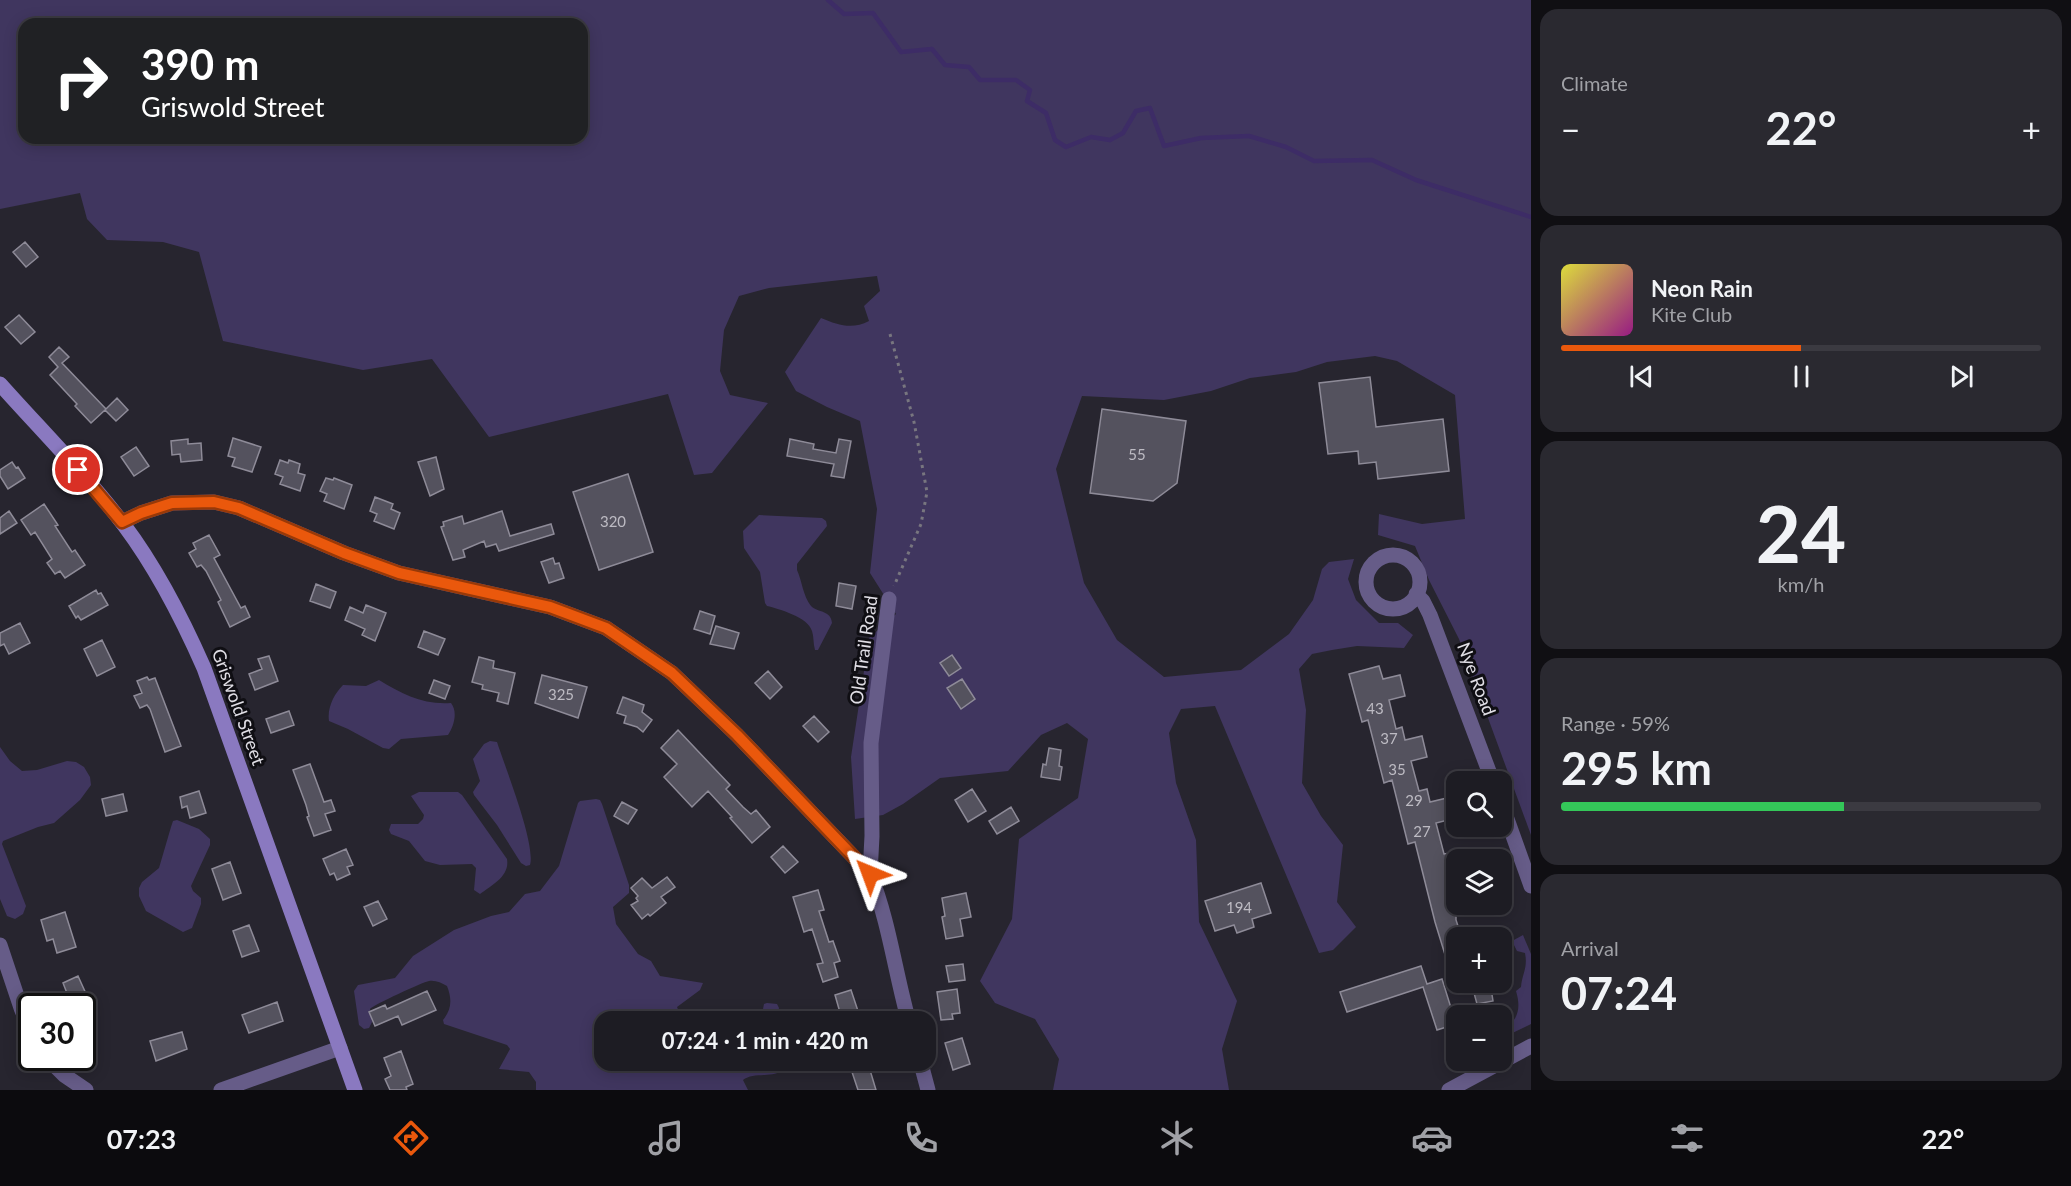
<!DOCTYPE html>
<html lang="en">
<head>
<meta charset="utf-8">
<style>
	:root { --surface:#1d1c23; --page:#2a2930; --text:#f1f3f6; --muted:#a0a1a6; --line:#3b3a41; --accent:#ea580c }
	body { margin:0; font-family:Lato,sans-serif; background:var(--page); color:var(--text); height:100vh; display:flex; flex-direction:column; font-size:22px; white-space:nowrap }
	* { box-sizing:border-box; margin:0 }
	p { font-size:20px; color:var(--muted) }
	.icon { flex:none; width:33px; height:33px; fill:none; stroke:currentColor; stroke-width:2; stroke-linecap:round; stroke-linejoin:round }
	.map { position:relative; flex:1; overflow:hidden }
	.details { display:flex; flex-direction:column; gap:9px; padding:9px; background:#100f13; width:540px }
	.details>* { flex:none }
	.guide { position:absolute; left:18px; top:18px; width:570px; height:126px; border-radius:18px; box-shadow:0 3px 15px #0003,0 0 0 2px var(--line); background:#202124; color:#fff; overflow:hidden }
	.controls { position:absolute; left:1446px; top:771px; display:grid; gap:12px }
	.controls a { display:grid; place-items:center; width:66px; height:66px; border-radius:12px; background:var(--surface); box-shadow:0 3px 15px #0003,0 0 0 2px var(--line); font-size:30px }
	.speed { position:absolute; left:18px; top:993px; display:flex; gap:12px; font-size:30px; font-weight:700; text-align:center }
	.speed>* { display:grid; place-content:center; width:78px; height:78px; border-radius:50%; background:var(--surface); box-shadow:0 3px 15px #0003,0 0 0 2px var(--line); line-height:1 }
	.speed .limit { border:3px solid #111; border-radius:9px; background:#fff; color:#111 }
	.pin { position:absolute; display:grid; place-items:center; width:51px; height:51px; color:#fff; margin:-26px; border:3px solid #fff; border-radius:50%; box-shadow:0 2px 6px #0007 }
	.me { position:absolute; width:66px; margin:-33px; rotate:316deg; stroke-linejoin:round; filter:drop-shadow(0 0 4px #0008) }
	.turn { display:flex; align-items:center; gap:21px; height:126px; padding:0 24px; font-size:27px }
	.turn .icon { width:78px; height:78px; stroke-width:2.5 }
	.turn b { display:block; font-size:42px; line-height:51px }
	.big { font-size:45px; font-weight:700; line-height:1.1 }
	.details .card { flex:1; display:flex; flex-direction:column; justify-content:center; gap:9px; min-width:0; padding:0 21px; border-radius:18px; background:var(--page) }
	.details .dial { align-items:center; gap:0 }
	.dial b { font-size:78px; line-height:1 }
	.song { display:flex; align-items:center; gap:18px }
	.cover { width:72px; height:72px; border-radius:9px; background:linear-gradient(135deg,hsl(60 70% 55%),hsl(310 70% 35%)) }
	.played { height:6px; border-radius:3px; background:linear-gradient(90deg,var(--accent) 50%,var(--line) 50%) }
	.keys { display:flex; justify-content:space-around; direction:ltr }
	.heat { display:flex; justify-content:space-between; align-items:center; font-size:33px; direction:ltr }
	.charge { height:9px; border-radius:4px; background:linear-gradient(90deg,#34c759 59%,var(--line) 0) }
	.trip { position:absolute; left:594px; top:1011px; width:342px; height:60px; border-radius:18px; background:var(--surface); box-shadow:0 3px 15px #0003,0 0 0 2px var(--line); font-weight:700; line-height:60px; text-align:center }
	.tab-bar { display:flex; height:96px; justify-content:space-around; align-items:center; background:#0c0b0e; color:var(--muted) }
	.tab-bar .icon { width:42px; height:42px }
	.tab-bar .selected { color:var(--accent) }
	.tab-bar b { font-size:27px; color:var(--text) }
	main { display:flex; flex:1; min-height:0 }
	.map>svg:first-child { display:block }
	.green { fill:#40365f; fill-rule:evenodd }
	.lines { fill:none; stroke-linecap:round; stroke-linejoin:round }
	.stream { stroke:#3d2c66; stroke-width:4.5 }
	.building { fill:#54525e; stroke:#8e8b98; stroke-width:1.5 }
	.path { stroke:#78767f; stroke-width:3; stroke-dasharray:3 4.5; stroke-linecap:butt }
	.street { stroke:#665c88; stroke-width:15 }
	.secondary { stroke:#8a79c0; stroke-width:15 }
	.route-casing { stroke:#983908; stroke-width:15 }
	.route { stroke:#ea580c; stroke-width:10 }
	.labels { text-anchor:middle; stroke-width:6; stroke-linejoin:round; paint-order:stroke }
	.number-label { font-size:15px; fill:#bdbbc3 }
	.street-label { font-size:18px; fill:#e0dee5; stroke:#0f0e13 }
</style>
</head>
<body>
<main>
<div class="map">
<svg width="1531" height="1090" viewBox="0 0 1531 1090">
	<rect width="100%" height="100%" fill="#27252f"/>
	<path class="green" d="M0,0H1531V835L1459,639L1429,580L1415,546L1378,535L1379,514L1422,524L1465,519L1455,395L1397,361L1375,356L1327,362L1296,372L1250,378L1211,391L1164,400L1082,396L1056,469L1084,583L1117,640L1164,677L1241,670L1289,634L1313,600L1322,569L1329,562L1354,559L1348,579L1356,600L1379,623H1398L1413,635L1404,648L1357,646L1332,650L1312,654L1299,669L1306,710L1302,783L1321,816L1343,845L1337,902L1356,927L1333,950L1319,953L1215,706L1181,709L1169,733L1176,783L1196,840L1199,922L1237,1001L1222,1049L1229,1090H1053L1059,1059L1035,1019L995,1003L980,981L1012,919L1019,839L1078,798L1088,739L1067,723L1041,735L1008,771L940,778L903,804L883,815L855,819L851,757L869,638L896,614L870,573L877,509L860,421L827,407L796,391L785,372L821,318C838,325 852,330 869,321L864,306L880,291L877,276L769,288L739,296L724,330L720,371L730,395L768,403L712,473L694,475L668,394L489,437L432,359L363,370L223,341L199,252L163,242L107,240L87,219L80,193L0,209ZM24,24H582V138H24Z
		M759,515L822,518L826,521L827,526L797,564V570C802,581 803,596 811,606C818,613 831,610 832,623L818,650H815C813,643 814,637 812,631C808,617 779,609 767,606L765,603L760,572L744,548L743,531Z
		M379,680C402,694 423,705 451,703C458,712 454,726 448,735L401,739L389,749L383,748L348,729L329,721C327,708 334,694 343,685L366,686Z
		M490,741L497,742C505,767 536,844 530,865L526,866L521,863L497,825L474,795L473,792L480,781L473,759L484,744Z
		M0,747L10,761L22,771L37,770L67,761L76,762L84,767L90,777L91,785L80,800L54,823L38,827L3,841L2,844L26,906L23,914L15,919L7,916L0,899Z
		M419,792H458L462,795L507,859C510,876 492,885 480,894L474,890L476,868L472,864L440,865L425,861L409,841L391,834L389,830L391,824H418L423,819L424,815L411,796Z
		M596,799L600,800L602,804L629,885V893L613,907L616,924L638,954L651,961L660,976L703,983L700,990L677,1007L681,1017L688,1021L604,1022V1060H738L743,1064H781L783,1067L782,1071C770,1078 753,1072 743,1080L748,1090H536V1082L529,1072L499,1069L510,1049L507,1045L444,1024L443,1020C452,1009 452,999 447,986C441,983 436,980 429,981C423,982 373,1005 370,1009L372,1022L369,1028L364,1029L359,1025L354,991L358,985L395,978L413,956L454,930L491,916L509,912L525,894L540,891L559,866L578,803L580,801Z
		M177,820L199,829L210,839V845L191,886L193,891L201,898V904L192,928L183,932L146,911L139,896V888L142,882L159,868L171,827L173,821Z
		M1523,935L1531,954V1024L1502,1038V1028C1519,1022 1521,1007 1516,991L1521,987C1522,974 1528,968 1525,953L1517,951L1512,941Z
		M767,1003L777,1004L779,1008L776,1021H730L762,1014L764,1004Z"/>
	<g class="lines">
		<path class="stream" d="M828,0L844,14L873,13L901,52L932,49L945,65L969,67L980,80H1016L1030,90L1027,101L1046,113L1055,140L1066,147L1091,137L1110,140L1123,133L1136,111L1150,108L1164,146L1201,138L1249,136L1286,147L1314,161L1372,160L1416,180L1531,217"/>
	</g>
	<path class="building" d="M25,242L38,257L26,267L13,252Z
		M19,315L35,332L21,344L5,327Z
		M59,347L69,357L62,363L106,409L117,398L128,410L116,421L105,410L91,423L75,406L77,404L50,375L58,367L49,357Z
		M1370,377L1376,427L1443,419L1449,471L1378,479L1376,462L1359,464L1358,451L1328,454L1319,383Z
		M1102,409L1186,421L1177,483L1153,501L1090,493Z
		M233,438L261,447L252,472L232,466L235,458L228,456Z
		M188,439V444L201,443L202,460L181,462L180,454L172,455L171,441Z
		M790,439L814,444L813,449L836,453L839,439L851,441L844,478L831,476L834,464L787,456Z
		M136,447L149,466L134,476L121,457Z
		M436,457L444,489L430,496L418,462Z
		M280,460L288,463L289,460L300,464L298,473L305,475L300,491L280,484L283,477L275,474Z
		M12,462L16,468L18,467L25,478L8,489L0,476V470Z
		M628,474L653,552L599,570L573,492Z
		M326,478L333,480L334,478L352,485L344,509L324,501L327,494L320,491Z
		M375,497L393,504L391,509L400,513L394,529L374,521L377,514L370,511Z
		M44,504L58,525L55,526L72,552L75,550L85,565L65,578L60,571L55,574L47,563L52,559L35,532L31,535L21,520Z
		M9,511L17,523L0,534V518Z
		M502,511L510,536L551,524L554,534L499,551L496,544L486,547L484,541L463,550L465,557L453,560L441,527L444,526L443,522L462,516L464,524Z
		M209,535L220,555L214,558L241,608L245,606L250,617L230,627L218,602L221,600L206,571L201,565L197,567L189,553L196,549L193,543Z
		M553,558L555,564L559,563L564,578L549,583L541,562Z
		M839,583L856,586L852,609L836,606Z
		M316,584L336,592L330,608L310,601Z
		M96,590L98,594L101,593L108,605L81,620L78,616L76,618L69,606Z
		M366,605L386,613L375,641L362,635L365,629L345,620L350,607L363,613Z
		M700,611L715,616L710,634L694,629Z
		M20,623L30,643L9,654L4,644L0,646V633Z
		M716,626L739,633L734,649L710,644Z
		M424,631L445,639L438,655L418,647Z
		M102,640L115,667L97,676L84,649Z
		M952,655L961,668L949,676L940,663Z
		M269,656L278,681L255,690L249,674L262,669L258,659Z
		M479,657L494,661L493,668L515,673L508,704L497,701L499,693L482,689L483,685L472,682Z
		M1379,666L1383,679L1400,675L1405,696L1389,700L1396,729L1402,727L1405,740L1422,736L1427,757L1411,761L1419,791L1427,789L1430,802L1447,798L1452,819L1436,823L1444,854L1450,853L1453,866L1456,865V920L1459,929L1457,930L1459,938H1456V984H1454L1435,922L1415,842L1408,844L1392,780L1384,783L1368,720L1362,722L1349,674Z
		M768,671L782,687L770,699L755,683Z
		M542,675L587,687L578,718L535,703Z
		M147,677L149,680L155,678L181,746L165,752L150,709L147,705L140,708L134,696L142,693L137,681Z
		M962,679L975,699L961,709L947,688Z
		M434,680L450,686L445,699L429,693Z
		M623,697L644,705L642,712L652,720L643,732L637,727L624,723L626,716L617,713Z
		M289,711L294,725L271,733L266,719Z
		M814,716L829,732L818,742L803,726Z
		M678,730L730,785L726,789L743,807L751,814L756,810L770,827L752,843L730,818L732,817L708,791L692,807L664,777L677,764L661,748Z
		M1049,748L1061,750L1059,766L1062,767L1060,780L1041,777L1043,764L1046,765Z
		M310,764L324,802L331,800L335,811L325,814L331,830L314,836L307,817L309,816L306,805L293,770Z
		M972,789L986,811L968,822L955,800Z
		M199,791L206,813L190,818L187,806L182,808L180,797Z
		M123,794L127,811L106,816L102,799Z
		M622,802L637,810L628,824L614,816Z
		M1011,807L1019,821L997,834L989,821Z
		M783,846L798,862L785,873L771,857Z
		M346,849L353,865L347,867L350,874L337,880L334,873L330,875L323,859Z
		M230,862L241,893L223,900L212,869Z
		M667,877L675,887L661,897L666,903L650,916L648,914L642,919L631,905L638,901L636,898L638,896L631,888L642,878L652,888Z
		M1261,883L1271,913L1252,919L1254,927L1237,933L1234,925L1215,931L1205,901Z
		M818,890L824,910L819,911L829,942L833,941L840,961L834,963L838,977L823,982L817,964L823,963L812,929L804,932L793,897Z
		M966,893L971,917L960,919L963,936L946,939L942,917L945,916L942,898Z
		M378,901L387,919L373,926L364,907Z
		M65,912L76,947L57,953L53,939L47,941L41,920Z
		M249,925L259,951L242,957L233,931Z
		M963,964L965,980L949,982L946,966Z
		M1421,966L1427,984L1442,979L1456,1024L1437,1030L1423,987L1347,1012L1340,992Z
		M78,976L97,1018L82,1024V1006H72L63,983Z
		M1471,982H1490L1493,1001L1477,1004Z
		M957,989L960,1013L952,1014L953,1019L941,1020L937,992Z
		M851,990L858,1011L841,1016L835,995Z
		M427,991L436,1010L402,1025L398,1016L375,1026L369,1012L385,1005L387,1009Z
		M277,1002L283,1021L249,1033L242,1015Z
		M182,1032L187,1049L156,1061L150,1041Z
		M962,1038L970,1064L953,1070L945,1043Z
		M401,1051L413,1084L406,1087L407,1090H390L385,1079L391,1076L384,1058Z
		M855,1060H867L876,1090H858L852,1072L858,1070Z"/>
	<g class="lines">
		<path class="path" d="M890,334L914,422L927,492L921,524L894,586"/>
		<path class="street" d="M122,522L141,513L172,503L214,502L239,508L344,553L399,573L550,607L606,628L672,673L737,735L870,874C889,921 895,972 909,1022
			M1366 582a27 27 0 1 1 54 0a27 27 0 1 1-54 0Z
			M1416,594L1423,601L1430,615L1493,782
			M1502,805L1531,886
			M870,874L872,836L871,743L889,599
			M0,945L21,1008L32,1034
			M47,1058L64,1075L86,1090
			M920,1060L928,1090
			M221,1090L340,1048
			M1449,1090L1531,1046"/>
		<path class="secondary" d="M0,384C42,431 86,475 124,525C157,569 182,618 204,668L355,1090"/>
	</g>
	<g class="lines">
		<g class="route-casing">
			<path id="route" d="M78,470L122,522L141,513L172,503L214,502L239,508L344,553L399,573L550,607L606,628L672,673L737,735L870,874"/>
		</g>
		<use href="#route" class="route"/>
	</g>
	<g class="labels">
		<g class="number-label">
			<text x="1137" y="460">55</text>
			<text x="613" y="527">320</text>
			<text x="561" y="700">325</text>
			<text x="1375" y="714">43</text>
			<text x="1389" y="744">37</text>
			<text x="1397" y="775">35</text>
			<text x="1414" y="806">29</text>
			<text x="1422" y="837">27</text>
			<text x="1239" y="913">194</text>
		</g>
		<g class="street-label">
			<text transform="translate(864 650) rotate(-82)" y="6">Old Trail Road</text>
			<text transform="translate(1476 679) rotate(69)" y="6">Nye Road</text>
			<text transform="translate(238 707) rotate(70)" y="6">Griswold Street</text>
		</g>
	</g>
</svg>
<div class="controls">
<a><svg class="icon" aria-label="search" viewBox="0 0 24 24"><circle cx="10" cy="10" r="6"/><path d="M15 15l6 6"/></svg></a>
<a><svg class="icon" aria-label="layers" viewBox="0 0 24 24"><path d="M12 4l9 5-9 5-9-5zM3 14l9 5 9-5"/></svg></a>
<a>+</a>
<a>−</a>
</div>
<div class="speed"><div class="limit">30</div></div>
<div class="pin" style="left:78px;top:470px;background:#d93025"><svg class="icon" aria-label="arrive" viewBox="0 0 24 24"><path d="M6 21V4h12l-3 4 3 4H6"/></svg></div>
<svg class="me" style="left:870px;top:874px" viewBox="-20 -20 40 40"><path d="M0-17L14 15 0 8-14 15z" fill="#ea580c" stroke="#fff" stroke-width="4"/></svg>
<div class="trip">07:24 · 1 min · 420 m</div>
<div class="guide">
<div class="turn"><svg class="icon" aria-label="right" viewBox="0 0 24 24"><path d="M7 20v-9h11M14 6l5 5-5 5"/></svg><div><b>390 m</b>Griswold Street</div></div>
</div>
</div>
<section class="details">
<div class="card"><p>Climate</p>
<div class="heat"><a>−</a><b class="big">22°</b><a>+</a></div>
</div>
<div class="card">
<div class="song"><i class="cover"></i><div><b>Neon Rain</b><p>Kite Club</p></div></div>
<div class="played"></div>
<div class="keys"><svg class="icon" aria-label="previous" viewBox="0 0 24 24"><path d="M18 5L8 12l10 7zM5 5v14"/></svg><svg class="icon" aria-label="pause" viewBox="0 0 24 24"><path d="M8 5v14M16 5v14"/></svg><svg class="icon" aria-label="next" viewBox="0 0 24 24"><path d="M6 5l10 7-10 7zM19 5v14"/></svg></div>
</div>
<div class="card dial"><b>24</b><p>km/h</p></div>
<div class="card"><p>Range · 59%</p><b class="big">295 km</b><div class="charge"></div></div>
<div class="card"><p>Arrival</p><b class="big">07:24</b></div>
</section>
</main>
<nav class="tab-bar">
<b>07:23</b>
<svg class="icon selected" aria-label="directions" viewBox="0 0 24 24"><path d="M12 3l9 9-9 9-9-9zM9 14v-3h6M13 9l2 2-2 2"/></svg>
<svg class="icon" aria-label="music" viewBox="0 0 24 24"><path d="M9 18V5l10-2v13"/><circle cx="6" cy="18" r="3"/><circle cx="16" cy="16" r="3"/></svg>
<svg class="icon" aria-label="phone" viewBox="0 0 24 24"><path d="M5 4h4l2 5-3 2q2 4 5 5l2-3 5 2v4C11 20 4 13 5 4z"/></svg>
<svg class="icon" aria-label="climate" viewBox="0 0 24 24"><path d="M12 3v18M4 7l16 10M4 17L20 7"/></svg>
<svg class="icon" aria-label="car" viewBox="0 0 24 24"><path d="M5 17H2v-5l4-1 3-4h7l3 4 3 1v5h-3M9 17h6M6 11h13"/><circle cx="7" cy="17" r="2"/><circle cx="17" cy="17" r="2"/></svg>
<svg class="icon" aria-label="filters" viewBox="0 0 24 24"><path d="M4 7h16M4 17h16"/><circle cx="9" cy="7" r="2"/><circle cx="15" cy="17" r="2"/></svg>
<b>22°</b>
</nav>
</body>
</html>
